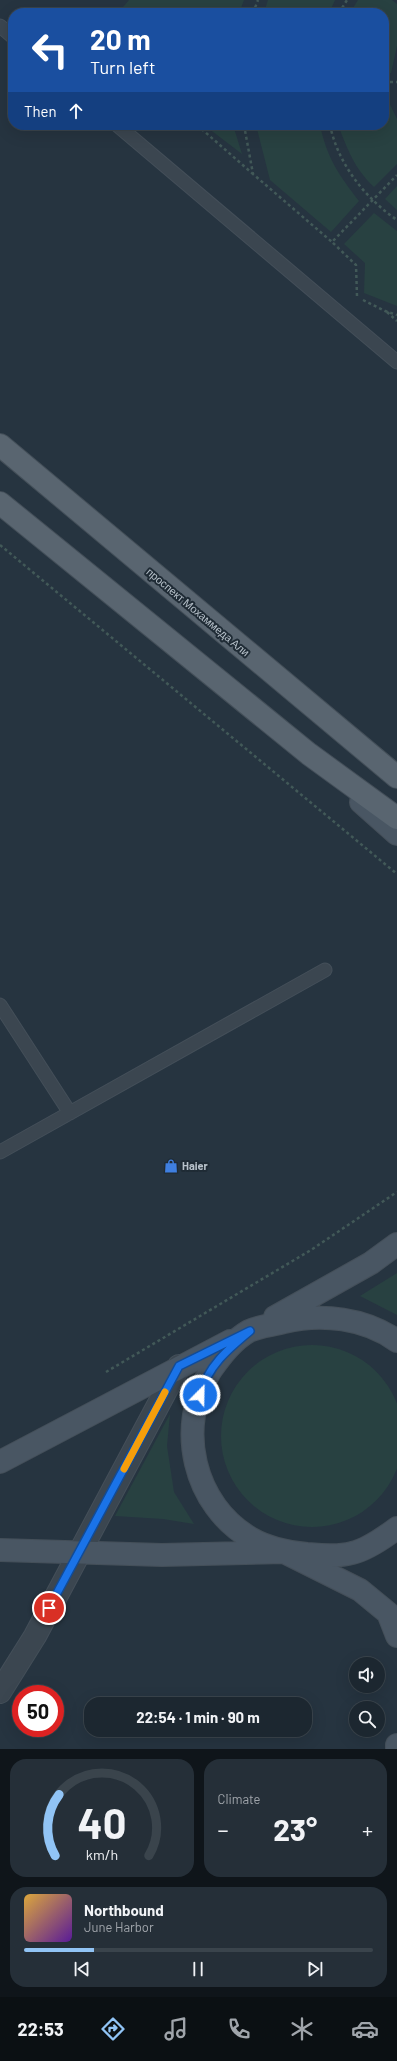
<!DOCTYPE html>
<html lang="en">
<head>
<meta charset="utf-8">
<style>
	:root { --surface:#1c2730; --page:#252f38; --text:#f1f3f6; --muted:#a0a5ab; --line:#3a444c; --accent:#91c4f5 }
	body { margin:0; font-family:Barlow,sans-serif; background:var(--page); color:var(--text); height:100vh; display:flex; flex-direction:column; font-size:15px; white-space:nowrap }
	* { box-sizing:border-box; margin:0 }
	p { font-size:13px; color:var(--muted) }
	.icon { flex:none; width:22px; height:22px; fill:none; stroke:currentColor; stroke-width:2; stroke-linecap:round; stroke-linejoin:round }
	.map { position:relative; height:1749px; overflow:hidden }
	.panel { display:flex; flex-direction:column; gap:10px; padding:10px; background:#0f151a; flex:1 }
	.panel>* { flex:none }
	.top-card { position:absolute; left:8px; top:8px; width:381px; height:122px; border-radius:16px; box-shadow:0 4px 16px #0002,0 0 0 1px var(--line); background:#1a4fa0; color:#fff; overflow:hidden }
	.controls { position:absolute; left:349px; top:1657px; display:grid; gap:8px }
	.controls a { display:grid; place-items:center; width:36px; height:36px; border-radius:50%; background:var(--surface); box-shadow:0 4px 16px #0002,0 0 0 1px var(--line); font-size:20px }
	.speed { position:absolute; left:12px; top:1685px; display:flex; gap:8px; font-size:20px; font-weight:700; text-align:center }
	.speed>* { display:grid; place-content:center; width:52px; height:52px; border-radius:50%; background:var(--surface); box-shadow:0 4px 16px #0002,0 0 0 1px var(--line); line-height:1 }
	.speed .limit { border:6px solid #d22; background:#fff; color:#111 }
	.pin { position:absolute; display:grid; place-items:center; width:34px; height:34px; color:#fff; margin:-17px; border:2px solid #fff; border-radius:50%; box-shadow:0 1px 4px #0007 }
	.me { position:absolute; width:44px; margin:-22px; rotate:23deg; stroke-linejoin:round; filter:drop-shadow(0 0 3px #0008) }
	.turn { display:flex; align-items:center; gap:14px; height:84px; padding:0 16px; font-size:18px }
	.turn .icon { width:52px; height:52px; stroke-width:2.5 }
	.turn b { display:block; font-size:28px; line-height:34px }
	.then { display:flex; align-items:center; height:38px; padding:0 16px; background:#0003; gap:8px; font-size:15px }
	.big { font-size:30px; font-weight:700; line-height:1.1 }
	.panel .widget { flex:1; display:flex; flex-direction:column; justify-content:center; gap:6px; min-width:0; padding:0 14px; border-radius:16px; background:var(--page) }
	.panel .dial { align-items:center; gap:0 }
	.dial svg { height:104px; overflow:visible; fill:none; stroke:var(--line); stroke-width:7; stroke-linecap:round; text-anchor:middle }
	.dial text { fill:var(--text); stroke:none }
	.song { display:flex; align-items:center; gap:12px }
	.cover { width:48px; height:48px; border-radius:6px; background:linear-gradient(135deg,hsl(40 70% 55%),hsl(270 70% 35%)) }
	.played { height:4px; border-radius:2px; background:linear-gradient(90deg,var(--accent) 20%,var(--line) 20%) }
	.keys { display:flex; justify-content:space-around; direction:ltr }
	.heat { display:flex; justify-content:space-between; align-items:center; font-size:22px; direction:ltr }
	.panel .tiles { flex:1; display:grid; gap:10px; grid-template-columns:1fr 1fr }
	.widget:last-child { grid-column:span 2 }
	.trip { position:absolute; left:84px; top:1697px; width:228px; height:40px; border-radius:16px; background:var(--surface); box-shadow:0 4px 16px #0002,0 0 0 1px var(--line); font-weight:700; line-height:40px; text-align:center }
	.dock { display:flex; height:64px; justify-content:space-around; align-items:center; background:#0b1013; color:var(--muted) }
	.dock .icon { width:28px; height:28px }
	.dock .current { color:var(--accent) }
	.dock b { font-size:18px; color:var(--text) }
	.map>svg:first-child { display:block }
	.green { fill:#284141 }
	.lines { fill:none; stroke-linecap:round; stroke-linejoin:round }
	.service-casing { stroke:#444f59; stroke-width:15 }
	.tertiary-casing { stroke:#444f59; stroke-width:24 }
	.secondary-casing { stroke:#444f59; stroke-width:24 }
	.primary-casing { stroke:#444f59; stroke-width:24 }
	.path { stroke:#425958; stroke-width:2.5; stroke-dasharray:3 3; stroke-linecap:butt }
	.service { stroke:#3b4650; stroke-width:13 }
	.tertiary { stroke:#3b4650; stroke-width:22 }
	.secondary { stroke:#495663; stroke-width:22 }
	.primary { stroke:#596570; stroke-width:22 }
	.route-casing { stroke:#114b97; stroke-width:10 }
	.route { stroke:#1a73e8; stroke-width:7 }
	.slow { stroke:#f59e0b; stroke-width:7 }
	.labels { text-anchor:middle; stroke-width:4; stroke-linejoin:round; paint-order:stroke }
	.street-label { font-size:11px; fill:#b7c1ca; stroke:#1f2b35 }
	.poi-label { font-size:11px; font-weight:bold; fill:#b7c1ca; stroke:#1f2b35; text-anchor:start }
</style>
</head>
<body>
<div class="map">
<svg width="397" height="1749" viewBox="0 0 397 1749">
	<rect width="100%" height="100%" fill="#263440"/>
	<path class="green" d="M129,0H244L239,13H118Z
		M268,0H335L329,13H264Z
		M358,0H392L397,4V46L391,73L384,74V13H350Z
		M384,92L397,119V164L374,187C354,168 348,150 338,125H384Z
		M204,125H233L242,154Z
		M256,125H320C327,158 339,175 359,201L331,232L270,180Z
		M397,186V210L385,199Z
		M374,213L397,231V306L364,293L365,263L344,244Z
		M397,1273V1315L360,1296Z
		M221 1436a91 91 0 1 1 182 0a91 91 0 1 1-182 0Z
		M170,1414L167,1446L174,1492L194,1524L163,1519L115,1516Z"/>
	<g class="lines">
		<g class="service-casing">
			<path id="service" d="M0,26L13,37
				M117,125L397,362
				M0,1005L70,1113
				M0,1152L325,970"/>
		</g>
		<g class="tertiary-casing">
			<path id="tertiary" d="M0,1692L35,1636L179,1366"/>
		</g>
		<g class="secondary-casing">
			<path id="secondary" d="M361,802L397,834
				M275,1317L371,1263L397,1244
				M397,1341C365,1318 322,1313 284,1322C274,1325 259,1326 249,1331C233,1340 221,1356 211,1370C175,1426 193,1506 252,1539C269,1549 288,1552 307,1554C320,1555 338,1557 352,1553C366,1550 385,1537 397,1528
				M0,1462L230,1341
				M0,1550L162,1555L284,1552L360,1590L388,1613L397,1636
				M397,1745V1749"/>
		</g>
		<g class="primary-casing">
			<path id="primary" d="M0,445L397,777
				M0,503L309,754L397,818"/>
		</g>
		<path class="path" d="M253,13L258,0
			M339,13L347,0
			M384,82H397
			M197,125L253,174
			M244,125L253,174L332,242
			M330,125C338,164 365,198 397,220
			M357,296L356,265L332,242L397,175
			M363,300L385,311L397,315
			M387,312L397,321
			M0,545L397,874
			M106,1372L311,1250L397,1192"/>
		<use href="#service" class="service"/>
		<use href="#tertiary" class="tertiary"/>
		<use href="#secondary" class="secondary"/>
		<use href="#primary" class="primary"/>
	</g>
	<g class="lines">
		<g class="route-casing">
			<path id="route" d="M49,1608L179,1366L250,1331C227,1350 208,1366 200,1395"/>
		</g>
		<use href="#route" class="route"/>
		<path class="slow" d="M124,1469L165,1392"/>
	</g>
	<defs>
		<g id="shop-bare" transform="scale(1.08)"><path d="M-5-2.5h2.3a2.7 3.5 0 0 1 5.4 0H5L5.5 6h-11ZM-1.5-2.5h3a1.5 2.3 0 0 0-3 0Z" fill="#3f7fe0" stroke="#1f2b35" stroke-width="2.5" paint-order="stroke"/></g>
	</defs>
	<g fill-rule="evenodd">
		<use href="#shop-bare" x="171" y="1166"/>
	</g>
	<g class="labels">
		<g class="street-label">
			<text transform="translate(198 612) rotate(40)" y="4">проспект Мохаммеда Али</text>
		</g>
		<g class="poi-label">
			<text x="182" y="1170">Haier</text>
		</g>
	</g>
</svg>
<div class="controls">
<a><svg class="icon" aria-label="sound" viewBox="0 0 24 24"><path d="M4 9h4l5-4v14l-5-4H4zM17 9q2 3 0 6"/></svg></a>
<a><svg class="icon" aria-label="search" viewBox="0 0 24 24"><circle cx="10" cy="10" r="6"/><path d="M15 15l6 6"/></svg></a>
</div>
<div class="speed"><div class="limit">50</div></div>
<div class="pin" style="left:49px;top:1608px;background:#d93025"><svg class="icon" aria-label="arrive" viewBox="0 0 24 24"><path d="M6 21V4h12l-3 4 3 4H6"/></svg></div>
<svg class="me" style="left:200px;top:1395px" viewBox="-20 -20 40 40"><circle r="17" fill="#1a73e8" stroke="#fff" stroke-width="3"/><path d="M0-11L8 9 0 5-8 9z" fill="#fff"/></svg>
<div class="trip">22:54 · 1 min · 90 m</div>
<div class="top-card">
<div class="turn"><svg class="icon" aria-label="left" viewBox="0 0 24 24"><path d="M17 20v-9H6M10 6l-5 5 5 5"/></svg><div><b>20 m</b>Turn left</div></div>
<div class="then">Then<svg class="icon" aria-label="ahead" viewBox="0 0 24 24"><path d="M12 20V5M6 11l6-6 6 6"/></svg></div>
</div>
</div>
<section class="panel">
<div class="tiles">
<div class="widget dial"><svg viewBox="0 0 100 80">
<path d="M14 69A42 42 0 1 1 86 69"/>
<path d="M14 69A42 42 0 0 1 17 22" stroke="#91c4f5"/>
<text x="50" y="56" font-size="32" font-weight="700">40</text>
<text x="50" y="72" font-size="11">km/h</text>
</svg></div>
<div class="widget"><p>Climate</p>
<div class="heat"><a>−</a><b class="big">23°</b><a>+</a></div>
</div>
<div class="widget">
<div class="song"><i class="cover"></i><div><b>Northbound</b><p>June Harbor</p></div></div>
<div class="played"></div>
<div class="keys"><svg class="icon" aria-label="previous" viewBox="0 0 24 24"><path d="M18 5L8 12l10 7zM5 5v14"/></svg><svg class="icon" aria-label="pause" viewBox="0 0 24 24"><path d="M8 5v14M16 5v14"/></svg><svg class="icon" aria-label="next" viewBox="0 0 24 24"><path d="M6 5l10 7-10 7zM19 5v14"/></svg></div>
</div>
</div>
</section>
<nav class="dock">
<b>22:53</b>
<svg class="icon current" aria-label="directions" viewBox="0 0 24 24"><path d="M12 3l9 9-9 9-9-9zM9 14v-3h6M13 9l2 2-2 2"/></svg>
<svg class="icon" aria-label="music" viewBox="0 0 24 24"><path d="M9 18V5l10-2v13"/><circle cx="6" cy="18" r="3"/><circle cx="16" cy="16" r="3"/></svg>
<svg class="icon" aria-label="phone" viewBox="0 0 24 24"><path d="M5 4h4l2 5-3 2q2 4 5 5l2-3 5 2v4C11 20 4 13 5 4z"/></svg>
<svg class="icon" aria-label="climate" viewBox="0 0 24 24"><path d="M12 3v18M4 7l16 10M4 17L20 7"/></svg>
<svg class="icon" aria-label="car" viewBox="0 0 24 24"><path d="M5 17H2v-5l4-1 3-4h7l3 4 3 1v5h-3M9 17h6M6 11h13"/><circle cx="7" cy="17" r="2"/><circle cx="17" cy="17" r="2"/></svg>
</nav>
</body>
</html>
